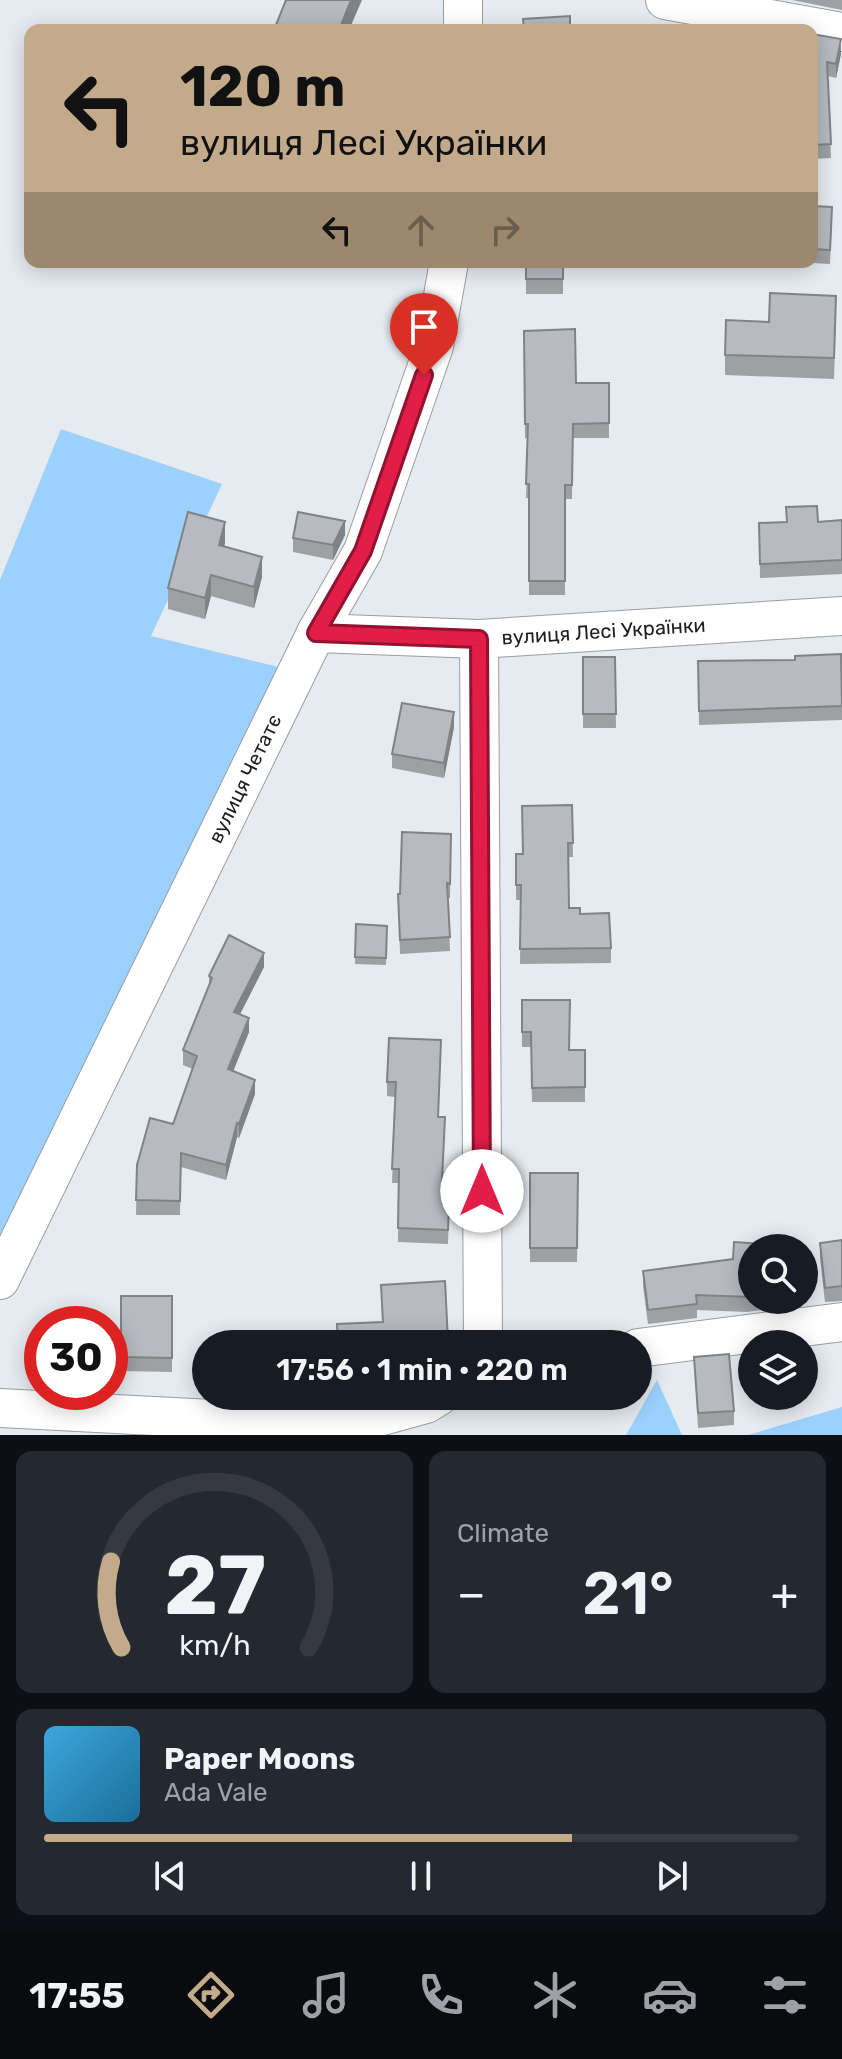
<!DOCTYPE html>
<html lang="en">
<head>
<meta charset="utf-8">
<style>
	:root { --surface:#171b24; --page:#242831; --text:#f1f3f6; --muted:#9ea1a6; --line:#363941; --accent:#c2aa8a }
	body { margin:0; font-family:Rubik,sans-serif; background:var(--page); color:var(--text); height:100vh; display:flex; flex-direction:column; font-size:30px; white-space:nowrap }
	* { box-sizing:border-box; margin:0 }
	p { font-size:26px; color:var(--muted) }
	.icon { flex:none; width:44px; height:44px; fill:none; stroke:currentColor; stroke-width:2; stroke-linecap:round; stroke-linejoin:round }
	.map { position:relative; height:1435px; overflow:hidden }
	.panel { display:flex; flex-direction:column; gap:16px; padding:16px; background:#0d0f14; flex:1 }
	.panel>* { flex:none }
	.top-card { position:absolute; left:24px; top:24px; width:794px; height:244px; border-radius:16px; box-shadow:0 4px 20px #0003; background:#c2aa8a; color:#111; overflow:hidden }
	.tools { position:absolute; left:738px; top:1234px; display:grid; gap:16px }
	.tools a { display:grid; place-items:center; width:80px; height:80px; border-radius:50%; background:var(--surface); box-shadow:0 4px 20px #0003; font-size:40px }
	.speed { position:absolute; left:24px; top:1306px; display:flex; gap:16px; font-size:40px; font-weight:700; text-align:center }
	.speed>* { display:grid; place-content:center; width:104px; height:104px; border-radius:50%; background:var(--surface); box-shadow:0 4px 20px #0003; line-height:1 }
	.speed .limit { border:12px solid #d22; background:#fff; color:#111 }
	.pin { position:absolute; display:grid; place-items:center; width:68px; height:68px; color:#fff; margin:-82px -34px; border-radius:50% 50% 50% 0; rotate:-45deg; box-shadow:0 0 8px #0007 }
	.pin .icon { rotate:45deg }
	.me { position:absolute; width:88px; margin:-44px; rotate:0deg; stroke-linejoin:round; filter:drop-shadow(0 0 6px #0008) }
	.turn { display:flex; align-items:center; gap:28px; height:168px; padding:0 24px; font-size:36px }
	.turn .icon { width:104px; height:104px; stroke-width:2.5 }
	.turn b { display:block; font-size:56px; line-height:68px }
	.lanes { display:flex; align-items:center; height:76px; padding:0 24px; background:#0003; justify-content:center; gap:40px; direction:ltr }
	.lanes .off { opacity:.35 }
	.big { font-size:60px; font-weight:600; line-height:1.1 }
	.panel .card { flex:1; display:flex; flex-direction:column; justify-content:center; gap:12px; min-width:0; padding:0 28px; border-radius:16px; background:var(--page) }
	.panel .dial { align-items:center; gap:0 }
	.dial svg { height:208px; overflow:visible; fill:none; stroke:var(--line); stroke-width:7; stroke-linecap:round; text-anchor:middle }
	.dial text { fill:var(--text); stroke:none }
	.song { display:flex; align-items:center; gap:24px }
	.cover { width:96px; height:96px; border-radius:12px; background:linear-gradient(135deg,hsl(200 70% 55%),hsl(200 70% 35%)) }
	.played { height:8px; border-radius:4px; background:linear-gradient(90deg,var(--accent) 70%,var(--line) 70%) }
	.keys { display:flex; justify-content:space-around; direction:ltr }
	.heat { display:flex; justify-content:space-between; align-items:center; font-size:44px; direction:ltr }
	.panel .tiles { flex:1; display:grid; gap:16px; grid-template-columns:1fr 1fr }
	.card:last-child { grid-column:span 2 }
	.trip { position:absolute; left:192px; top:1330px; width:460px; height:80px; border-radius:40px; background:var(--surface); box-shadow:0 4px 20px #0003; font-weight:600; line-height:80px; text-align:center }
	.menu { display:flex; height:128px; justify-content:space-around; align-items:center; background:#090b0e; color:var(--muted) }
	.menu .icon { width:56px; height:56px }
	.menu .active { color:var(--accent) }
	.menu b { font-size:36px; color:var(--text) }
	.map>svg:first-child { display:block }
	.green { fill:#9cd1fd }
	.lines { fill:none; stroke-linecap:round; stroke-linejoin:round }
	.minor-casing { stroke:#9a9ea2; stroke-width:40 }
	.minor { stroke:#fff; stroke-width:38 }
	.wall { fill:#9da1a4 }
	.shaded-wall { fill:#808386 }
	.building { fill:#b7bbbf; stroke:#808386; stroke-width:2 }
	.route-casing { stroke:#92132f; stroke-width:20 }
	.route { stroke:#e11d48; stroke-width:14 }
	.labels { text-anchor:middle; stroke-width:6; stroke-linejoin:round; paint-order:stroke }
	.street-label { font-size:20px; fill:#1c1e1f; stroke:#f4f8fc }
</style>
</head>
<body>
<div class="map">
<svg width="842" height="1435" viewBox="0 0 842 1435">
	<rect width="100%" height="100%" fill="#e6ebef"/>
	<path class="green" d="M61,429L222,484L151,636L299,672L0,1271V580Z
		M657,1380L682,1435H626Z
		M842,1407V1435H748Z"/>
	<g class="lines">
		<g class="minor-casing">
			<g id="minor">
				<path d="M665,0L842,32"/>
				<path d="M463,30V0"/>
				<path id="s1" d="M316,633L479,639L842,616"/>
				<path d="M479,639L483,1344"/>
				<path id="s2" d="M0,1280L316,633L363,551L434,346L449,262"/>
				<path d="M638,1348L842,1322"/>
				<path d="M0,1408L346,1426L426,1404L439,1396"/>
			</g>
		</g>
		<use href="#minor" class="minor"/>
	</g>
	<path class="wall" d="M792,0H842V10Z
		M812,34L841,54L836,78L828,76L831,158L812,159Z
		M812,206L832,222L830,264L794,262H812Z
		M526,262H563V294H526Z
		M836,316L834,379L725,375V355L769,322Z
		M524,331L576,383H609V438H573L572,499H565V595H529V498H526L528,438H525Z
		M786,507L818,522L842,520V574L760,578L759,523H786Z
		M345,535L333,560L293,552V538Z
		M225,543L224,547L262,577L254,608L211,596L205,619L168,609V588Z
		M583,657H615L616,728H583Z
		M795,660L842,667V720L699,725L698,661Z
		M454,727L444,778L392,768V754Z
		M572,805L573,857H568L569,908L580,914L611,948V963L520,964L521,900H516V854H522Z
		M451,834L450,898H448L450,951L400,954L398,894H400Z
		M356,924L387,926L386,965L355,964Z
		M264,967L240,1014L249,1032L233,1071L255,1094L239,1138L237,1137L226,1180L181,1167L180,1215H136L137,1165L173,1124L193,1069L183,1065V1050L209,987V976Z
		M522,1000L569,1050H585V1102H532L531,1047H522Z
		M441,1055L438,1117L443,1181H450L448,1244L398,1242L399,1183H392L395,1097L387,1096V1082Z
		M530,1173H578L577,1262H530Z
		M842,1240V1301L825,1302L820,1258V1243Z
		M752,1248V1300H776V1308L747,1312L697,1310V1318L648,1324L643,1286V1271L733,1259Z
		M445,1281L448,1344H337V1324L382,1322L381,1285Z
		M121,1296H172V1372L121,1371Z
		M694,1357L734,1411V1425L698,1428Z"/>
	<path class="shaded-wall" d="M351,0H362L349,30H339Z
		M841,39V54L836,78V64Z
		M345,521V535L333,560V545Z
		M225,522V543L219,566V545Z
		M262,557V577L254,608V587Z
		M211,575V596L205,619V598Z
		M454,712V727L444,778V763Z
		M264,953V967L234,1026V1012Z
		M249,1018V1032L228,1084V1069Z
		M255,1080V1094L239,1138V1124Z
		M237,1123V1137L226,1180V1165Z"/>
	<path class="building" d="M286,0H351L339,30H274Z
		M570,16V30H524L523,19Z
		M757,25L788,30H756Z
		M812,34L841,39L836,64L827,62L831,144L812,145Z
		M812,206L832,207L830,250L812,249Z
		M526,262H563V279H526Z
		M770,293L836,296L834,358L725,355L726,320L769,322Z
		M575,329L576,383H609V423L573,424L572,485H565V581H529V484H526L528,424H525L524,331Z
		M817,506L818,522L842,520V560L760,564L759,523L787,522L786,507Z
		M188,512L225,522L219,545L262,557L254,587L211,575L205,598L168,588Z
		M298,512L345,521L333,545L293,538Z
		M841,654L842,706L699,711L698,661L795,660V656Z
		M583,657H615L616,714H583Z
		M402,703L454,712L444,763L392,754Z
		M572,805L573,843H568L569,908H580V914L609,913L611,948L520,949L521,885H516V854H523L522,806Z
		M402,832L451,834L450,884L447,883L450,937L400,940L398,894H400Z
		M356,924L387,926L386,958L355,957Z
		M229,935L264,953L234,1012L249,1018L228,1069L255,1080L239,1124L237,1123L226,1165L181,1153L180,1201L136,1200L137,1165L150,1118L173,1124L197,1056L183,1050L212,978L209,976Z
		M522,1000H570L569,1050H585V1087L532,1088L531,1032H522Z
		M389,1038L441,1040L438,1117H445L442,1181H450L448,1230L398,1228L399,1169H392L396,1082H387Z
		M530,1173H578L577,1248H530Z
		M842,1240V1286L825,1288L820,1243Z
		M734,1242L778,1245V1248H752V1297L696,1295L697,1304L648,1310L643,1271L733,1259Z
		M445,1281L448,1341L405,1343V1344H338L337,1324L383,1322L381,1285Z
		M121,1296H172V1358L121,1357Z
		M729,1354L734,1411L698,1413L694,1357Z"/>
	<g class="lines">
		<g class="route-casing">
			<path id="route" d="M424,375L363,551L316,633L479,639L482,1191"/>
		</g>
		<use href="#route" class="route"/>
	</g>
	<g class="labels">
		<g class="street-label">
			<text dy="7" stroke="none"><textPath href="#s1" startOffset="288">вулиця Лесі Українки</textPath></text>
			<text dy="7" stroke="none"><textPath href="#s2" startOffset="558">вулиця Четатє</textPath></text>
		</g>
	</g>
</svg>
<div class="tools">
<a><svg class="icon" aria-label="search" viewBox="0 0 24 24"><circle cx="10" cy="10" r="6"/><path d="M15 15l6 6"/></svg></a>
<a><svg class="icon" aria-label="layers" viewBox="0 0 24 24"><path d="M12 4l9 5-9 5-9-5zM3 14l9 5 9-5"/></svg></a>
</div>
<div class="speed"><div class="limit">30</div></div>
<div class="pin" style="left:424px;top:375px;background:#d93025"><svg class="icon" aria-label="arrive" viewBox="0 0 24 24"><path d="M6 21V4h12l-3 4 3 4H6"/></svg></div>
<svg class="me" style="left:482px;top:1191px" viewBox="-20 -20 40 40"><circle r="19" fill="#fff"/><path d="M0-13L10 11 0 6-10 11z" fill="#e11d48"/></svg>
<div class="trip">17:56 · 1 min · 220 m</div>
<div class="top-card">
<div class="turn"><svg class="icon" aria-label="left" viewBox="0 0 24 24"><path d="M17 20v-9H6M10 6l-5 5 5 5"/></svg><div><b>120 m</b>вулиця Лесі Українки</div></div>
<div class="lanes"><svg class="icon" aria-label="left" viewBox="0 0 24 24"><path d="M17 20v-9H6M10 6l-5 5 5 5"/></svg><svg class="icon off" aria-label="ahead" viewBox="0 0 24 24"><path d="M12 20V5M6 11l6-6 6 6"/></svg><svg class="icon off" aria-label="right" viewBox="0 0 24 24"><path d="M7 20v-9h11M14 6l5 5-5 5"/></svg></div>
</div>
</div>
<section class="panel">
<div class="tiles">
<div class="card dial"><svg viewBox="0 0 100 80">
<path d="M14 69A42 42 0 1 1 86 69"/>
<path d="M14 69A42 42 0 0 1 10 36" stroke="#c2aa8a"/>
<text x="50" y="56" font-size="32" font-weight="700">27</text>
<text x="50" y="72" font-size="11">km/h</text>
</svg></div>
<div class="card"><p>Climate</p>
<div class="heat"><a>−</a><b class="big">21°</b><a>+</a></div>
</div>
<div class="card">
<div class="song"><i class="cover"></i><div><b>Paper Moons</b><p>Ada Vale</p></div></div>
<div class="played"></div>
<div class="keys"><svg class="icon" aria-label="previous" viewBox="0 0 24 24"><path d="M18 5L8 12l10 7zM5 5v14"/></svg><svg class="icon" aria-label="pause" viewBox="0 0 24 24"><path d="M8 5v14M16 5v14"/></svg><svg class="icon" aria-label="next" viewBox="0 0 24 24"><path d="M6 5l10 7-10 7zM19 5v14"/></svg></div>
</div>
</div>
</section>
<nav class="menu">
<b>17:55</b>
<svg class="icon active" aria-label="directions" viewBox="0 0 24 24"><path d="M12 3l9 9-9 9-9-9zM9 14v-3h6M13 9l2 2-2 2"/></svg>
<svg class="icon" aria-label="music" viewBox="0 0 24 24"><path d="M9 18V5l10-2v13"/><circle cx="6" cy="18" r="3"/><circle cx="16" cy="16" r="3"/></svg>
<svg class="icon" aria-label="phone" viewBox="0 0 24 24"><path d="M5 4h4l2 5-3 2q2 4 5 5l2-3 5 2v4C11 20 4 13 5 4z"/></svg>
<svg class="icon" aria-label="climate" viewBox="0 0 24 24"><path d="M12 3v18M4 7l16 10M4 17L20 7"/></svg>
<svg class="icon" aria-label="car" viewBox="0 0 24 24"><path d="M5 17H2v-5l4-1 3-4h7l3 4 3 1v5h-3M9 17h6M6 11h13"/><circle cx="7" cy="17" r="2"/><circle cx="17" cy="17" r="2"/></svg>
<svg class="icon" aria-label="filters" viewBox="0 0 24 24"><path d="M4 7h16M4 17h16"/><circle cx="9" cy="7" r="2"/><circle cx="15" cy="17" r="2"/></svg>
</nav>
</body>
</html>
